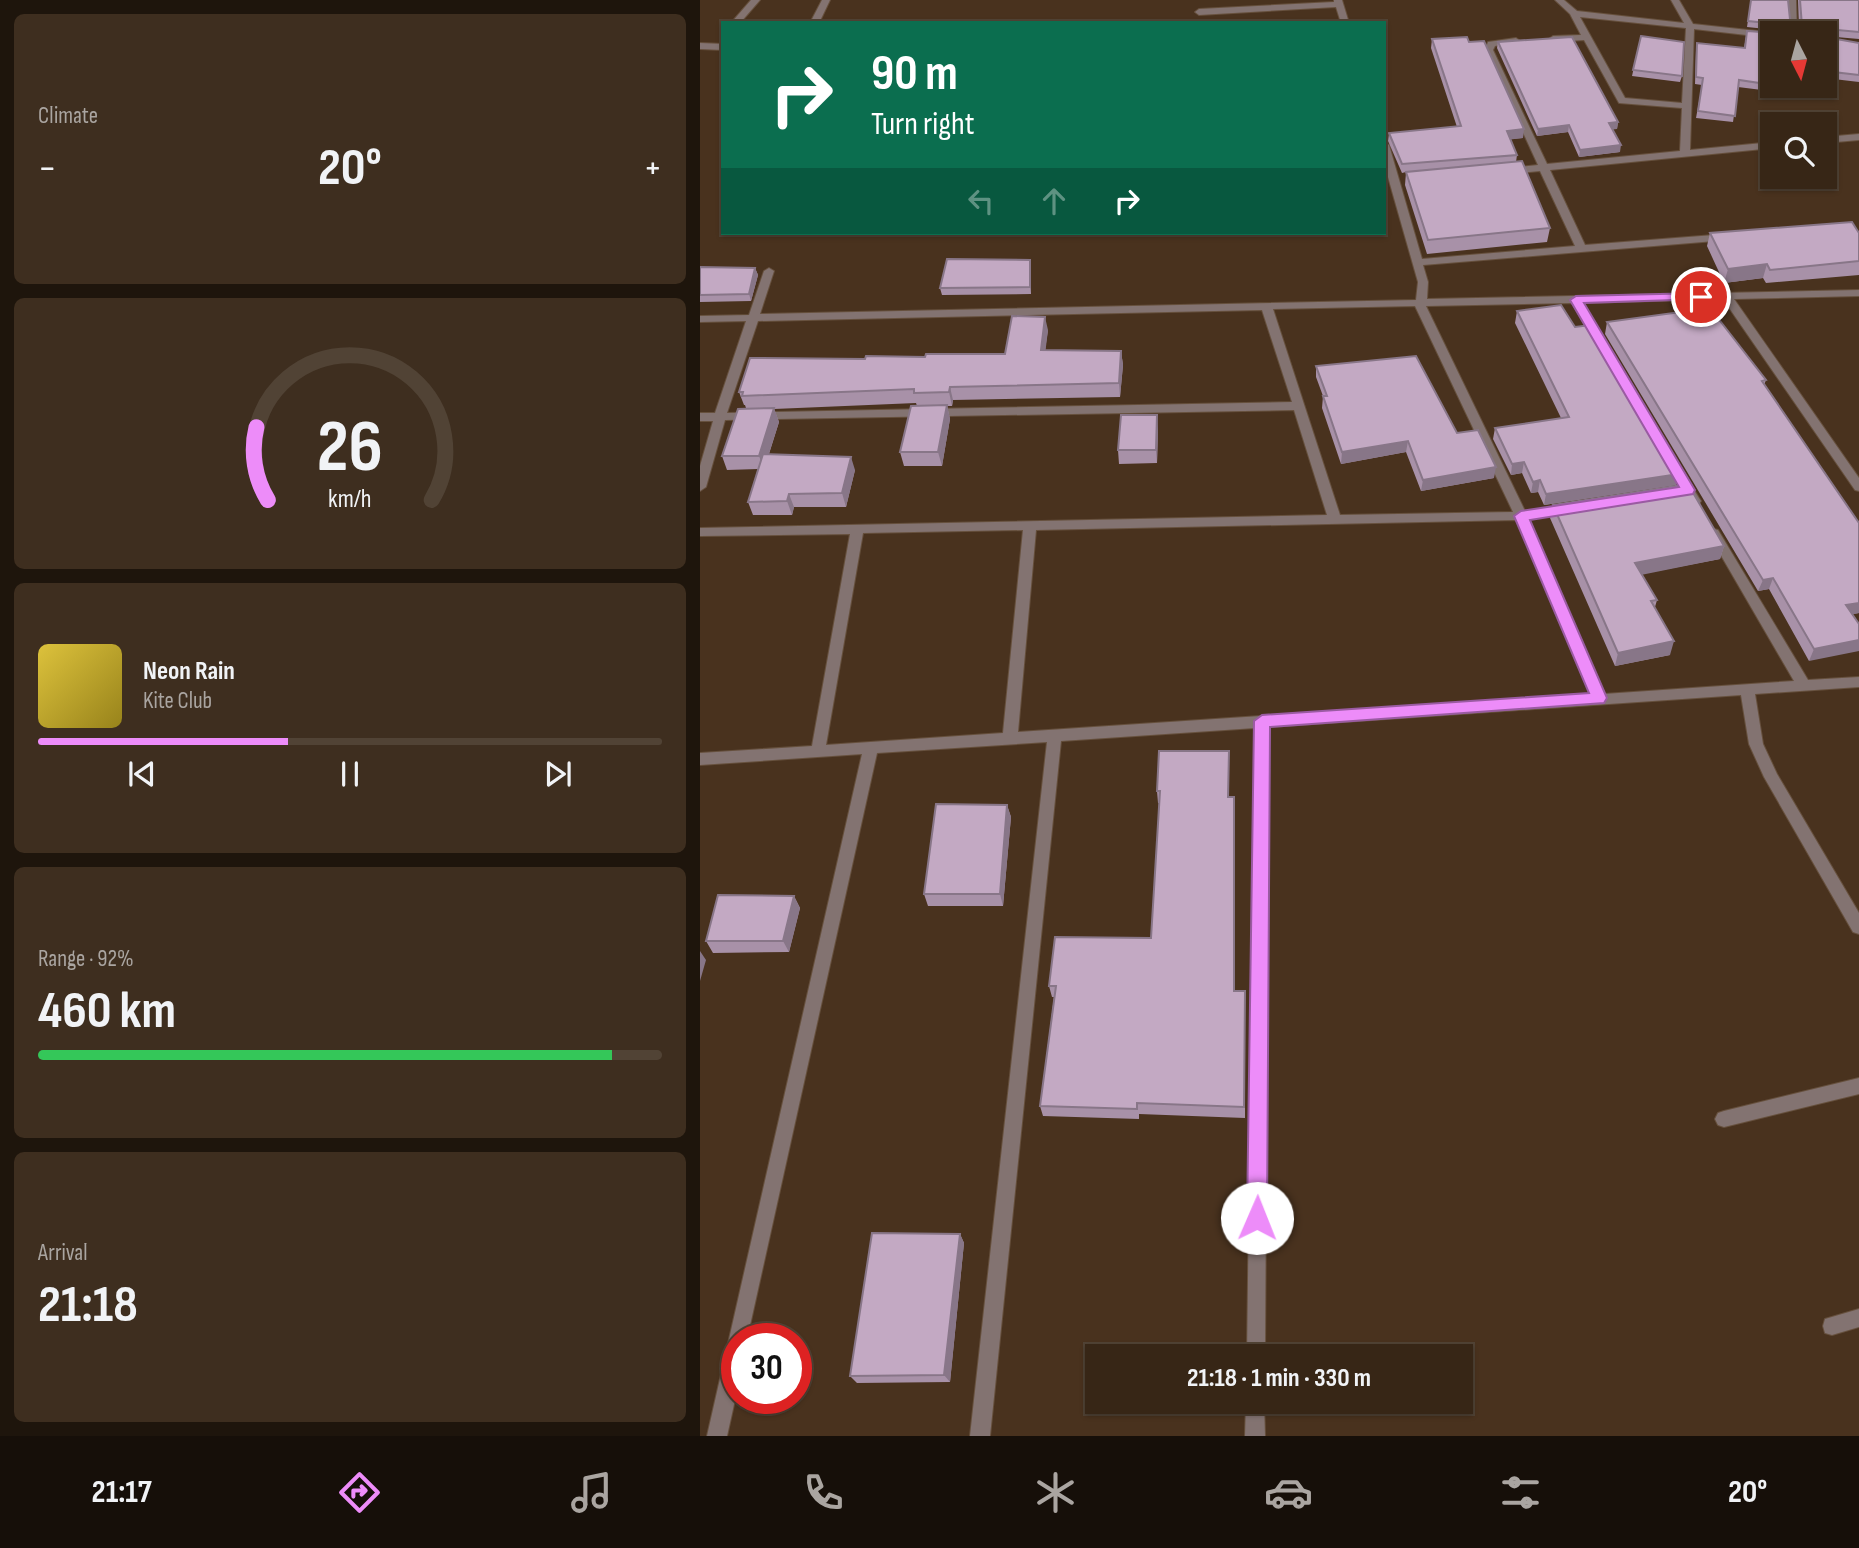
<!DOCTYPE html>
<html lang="en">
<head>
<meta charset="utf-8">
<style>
	:root { --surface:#372616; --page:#3e2e1f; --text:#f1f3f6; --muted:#aaa5a1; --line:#514335; --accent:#ed8cf9 }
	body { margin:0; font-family:"Sofia Sans Condensed",sans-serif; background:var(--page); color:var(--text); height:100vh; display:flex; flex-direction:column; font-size:26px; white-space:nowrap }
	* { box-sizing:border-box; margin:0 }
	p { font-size:23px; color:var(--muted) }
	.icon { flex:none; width:38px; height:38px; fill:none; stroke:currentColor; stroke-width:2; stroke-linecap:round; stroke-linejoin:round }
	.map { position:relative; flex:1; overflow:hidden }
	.side { display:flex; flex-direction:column; gap:14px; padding:14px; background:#1e150c; width:700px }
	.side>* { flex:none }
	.top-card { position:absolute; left:21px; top:21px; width:665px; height:214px; border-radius:0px; box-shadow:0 2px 5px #0004,0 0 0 2px var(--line); background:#0b6e4f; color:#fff; overflow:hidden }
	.needle { width:46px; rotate:174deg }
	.fabs { position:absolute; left:1060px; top:21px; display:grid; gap:14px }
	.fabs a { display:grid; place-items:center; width:77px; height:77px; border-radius:0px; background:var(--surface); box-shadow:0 2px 5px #0004,0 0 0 2px var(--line); font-size:35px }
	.speed { position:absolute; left:21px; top:1323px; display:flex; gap:14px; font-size:35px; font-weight:700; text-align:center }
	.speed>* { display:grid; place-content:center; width:91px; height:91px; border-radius:50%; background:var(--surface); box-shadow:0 2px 5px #0004,0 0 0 2px var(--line); line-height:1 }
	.speed .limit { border:10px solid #d22; background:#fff; color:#111 }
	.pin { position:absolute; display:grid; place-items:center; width:60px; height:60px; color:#fff; margin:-30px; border:4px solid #fff; border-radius:50%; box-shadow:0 2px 7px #0007 }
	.me { position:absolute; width:77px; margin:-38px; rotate:1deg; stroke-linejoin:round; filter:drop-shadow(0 0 5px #0008) }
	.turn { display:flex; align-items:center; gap:24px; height:147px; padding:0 35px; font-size:32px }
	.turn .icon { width:91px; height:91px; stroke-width:2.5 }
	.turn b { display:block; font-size:49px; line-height:60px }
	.lanes { display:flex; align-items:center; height:66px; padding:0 35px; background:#0003; justify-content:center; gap:35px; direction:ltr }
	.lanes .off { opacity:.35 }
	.big { font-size:52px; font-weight:700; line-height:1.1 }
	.side .tile { flex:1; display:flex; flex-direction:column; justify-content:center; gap:10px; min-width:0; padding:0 24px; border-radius:10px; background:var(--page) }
	.side .dial { align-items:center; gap:0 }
	.dial svg { height:182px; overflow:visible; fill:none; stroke:var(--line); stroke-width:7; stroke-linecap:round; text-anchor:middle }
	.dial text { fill:var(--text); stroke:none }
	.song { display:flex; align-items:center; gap:21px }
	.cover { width:84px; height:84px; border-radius:10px; background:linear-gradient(135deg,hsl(50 70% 55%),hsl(50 70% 35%)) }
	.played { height:7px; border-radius:4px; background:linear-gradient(90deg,var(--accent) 40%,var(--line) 40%) }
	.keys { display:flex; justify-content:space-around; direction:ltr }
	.heat { display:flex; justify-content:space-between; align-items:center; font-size:38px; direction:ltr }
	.charge { height:10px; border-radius:5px; background:linear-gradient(90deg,#34c759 92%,var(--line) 0) }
	.trip { position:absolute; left:385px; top:1344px; width:388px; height:70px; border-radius:0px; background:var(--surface); box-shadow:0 2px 5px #0004,0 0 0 2px var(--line); font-weight:700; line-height:70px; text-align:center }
	.dock { display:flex; height:112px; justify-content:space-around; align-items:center; background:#160f09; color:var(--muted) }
	.dock .icon { width:49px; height:49px }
	.dock .current { color:var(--accent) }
	.dock b { font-size:32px; color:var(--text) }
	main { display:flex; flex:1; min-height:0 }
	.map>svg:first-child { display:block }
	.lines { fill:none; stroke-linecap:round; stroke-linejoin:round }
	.minor-casing { stroke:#66503d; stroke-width:2 }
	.minor { fill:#837371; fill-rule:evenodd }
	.wall { fill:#a891a8 }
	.shaded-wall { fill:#887688 }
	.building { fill:#c3a9c3; stroke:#887688; stroke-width:2 }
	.route { fill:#ed8cf9; stroke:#9a5ba2; stroke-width:2 }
</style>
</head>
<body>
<main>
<section class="side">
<div class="tile"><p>Climate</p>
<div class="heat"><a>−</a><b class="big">20°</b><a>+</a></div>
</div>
<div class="tile dial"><svg viewBox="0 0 100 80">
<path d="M14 69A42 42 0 1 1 86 69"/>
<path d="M14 69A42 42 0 0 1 9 37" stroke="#ed8cf9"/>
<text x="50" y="56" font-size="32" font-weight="700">26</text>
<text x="50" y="72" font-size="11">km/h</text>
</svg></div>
<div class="tile">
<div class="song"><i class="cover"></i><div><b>Neon Rain</b><p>Kite Club</p></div></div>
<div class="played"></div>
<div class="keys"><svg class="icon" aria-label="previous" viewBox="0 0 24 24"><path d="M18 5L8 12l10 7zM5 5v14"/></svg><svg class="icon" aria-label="pause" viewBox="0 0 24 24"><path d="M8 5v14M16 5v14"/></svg><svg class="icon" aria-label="next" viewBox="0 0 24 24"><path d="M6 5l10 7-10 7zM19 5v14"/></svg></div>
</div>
<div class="tile"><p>Range · 92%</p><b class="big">460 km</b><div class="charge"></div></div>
<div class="tile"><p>Arrival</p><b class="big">21:18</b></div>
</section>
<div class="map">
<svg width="1159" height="1436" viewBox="0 0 1159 1436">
	<rect width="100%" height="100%" fill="#49321e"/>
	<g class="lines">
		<g class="minor-casing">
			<path id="minor" d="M51,0H60L40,23H31Z
				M122,0H130L119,23H110Z
				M634,0H642L649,23H641L636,7L499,15L495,12L499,9L634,2Z
				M855,0H864L877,11L984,23L971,0H979L993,24L1076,33H1073V38L994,29L990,150L1073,142V148L850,170L885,245L1027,234L1032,237L1027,240L723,265L728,282L727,299L1159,290V296L1034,299L1159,478V491L1155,490L1023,299L883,303L906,341L900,345L896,343L872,303L726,306L825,511L869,505L875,509L869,513L829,519L904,694L1094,681L1008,533L1014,529L1018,530L1108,680L1159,677V687L1055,694L1063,744L1077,774L1159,913V934L1153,932L1064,777L1049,744L1041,695L569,727L565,1356H547L555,728L361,741L290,1436H270L347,742L177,753L47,1339H37V1391L27,1436H7L162,754L0,765V753L112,746L150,534L0,536V528L627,515L594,410L25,420L6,487L0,491V466L13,421H0V413H15L46,321L0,322V316L49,315L64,271L69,268L74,271L60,314L716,300L718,282L684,163V142L689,145L722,259L875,246L840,171L808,174L803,171L808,168L838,165L785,50L788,42L816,38L820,41L795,46L793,50L847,164L980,151L982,108L919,103L884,40L853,42L849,39L853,36L881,35L870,14ZM880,17L986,28L982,103L925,98ZM715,306L813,512L640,515L573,309ZM562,310L592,402L27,413L58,321ZM817,520L891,694L318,732L336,530ZM323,530L303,733L126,745L163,533Z
				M1088,0H1096L1097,33H1089Z
				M0,43L23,44V50L0,49Z
				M1159,134V140L1125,143V137Z
				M969,454L973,455L999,498L1001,501L999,504H991L963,458Z
				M1159,1078V1094L1024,1127L1018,1125L1015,1119L1018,1113L1024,1111Z
				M1159,1309V1327L1132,1335L1125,1333L1123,1326L1125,1319Z
				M546,1402H564L565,1436H545Z"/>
		</g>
		<use href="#minor" class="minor"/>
	</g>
	<path class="wall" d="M1051,0H1088L1091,29L1099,27L1098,0H1159V39L1077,32L1076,30L1047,27Z
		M1047,31L1073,33V86H1080L1078,92L1038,87L1033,122L996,118L1002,85L995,84L996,50L997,43L1044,48Z
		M941,36L982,76L980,82L932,76Z
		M1125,37L1159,43V82L1125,78Z
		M732,39L823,138L810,139L817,155L816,162L850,228L847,242L727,254L705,185L706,172L702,173L688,141L689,133L757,127L731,48Z
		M798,42L918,122L917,129H913L920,152L879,157L868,132L837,136L797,48Z
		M1010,233H1159V275L1066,283L1063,278L1024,283L1007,246Z
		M0,267L55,268L58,275L51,301L0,302Z
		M331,267V294L242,295L240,288Z
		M817,311L875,327L979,474L976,485L844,505L838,492L831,493L822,473L811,475L793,439L795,428L861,418L815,323Z
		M907,322L1066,380L1064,385L1159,523V613L1152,614L1109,661L1069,589L1058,591L905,334Z
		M348,330L345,350L421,351L423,365L420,397L253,400L252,406H247L250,419L242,466H204L200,452L217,406L216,403L74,409L79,422L69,454L155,470L146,507H94L92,515H53L48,502L58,469L27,470L22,456L46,408L45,405H44L39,392L165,359L305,354Z
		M616,366L757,433L794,478L721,491L706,452L641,464L622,408L623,396L616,377Z
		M458,429L457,463L419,464L418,450Z
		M853,505L1024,546L1020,559L941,574L957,600L955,607L970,655L915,666L850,518Z
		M529,751V797L535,991L545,1002V1118L439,1114V1119L343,1116L340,1106L354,997H352L349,986L451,938L459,803H458L457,791Z
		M307,805L311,817L303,906H228L224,894Z
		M94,896L100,908L89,952L13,953L6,941Z
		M260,1234L264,1243L250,1382L157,1383L150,1376Z"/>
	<path class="shaded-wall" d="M918,122L917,129L908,130L909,123Z
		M869,125L868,132L837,136L838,129Z
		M824,129L823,138L806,140L807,131Z
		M921,145L920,152L879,157L880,150Z
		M330,260L331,267V294L330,287Z
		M1067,264L1063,278L1024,283L1028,269Z
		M55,268L58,275L51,301L49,294Z
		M345,317L348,330L344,363L341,350Z
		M421,351L423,365L420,397L419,383Z
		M250,387L253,400L252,406L249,392Z
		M247,405L250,419L242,466L238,452Z
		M74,408L79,422L64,469L59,456Z
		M457,415L458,429L457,463L456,450Z
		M708,441L706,452L641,464L642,452Z
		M151,457L155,470L146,507L142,493Z
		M824,462L822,473L811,475L812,464Z
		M796,467L794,478L721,491L723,480Z
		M979,474L976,485L844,505L846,494Z
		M840,480L838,492L831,493L833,482Z
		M89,494L94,507L92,515L87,501Z
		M1024,546L1020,559L931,577L935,563Z
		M1073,578L1069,589L1058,591L1063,580Z
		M1159,603V613L1141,617L1146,605Z
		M1159,640V651L1109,661L1114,649Z
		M974,641L970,655L915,666L918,653Z
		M307,805L311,817L303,906L300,894Z
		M94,896L100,908L89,952L83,941Z
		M0,951L6,960L0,981Z
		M260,1234L264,1243L250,1382L244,1375Z"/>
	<path class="building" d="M1051,0H1088L1091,29L1102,26L1100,0H1159V32L1127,29L1125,35V33H1077L1080,26L1078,24L1048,21Z
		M1047,31L1076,33H1073V85L1039,80L1035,116L998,111L1003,78L996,77L997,43L1045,48Z
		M941,36L984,42L982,76L933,70Z
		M767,37L769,42L784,41L824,129L807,131L817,155L702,164L689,133L761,126L732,39Z
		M872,37L918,122L909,123L921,145L880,150L869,125L838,129L798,42Z
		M1125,37L1159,43V75L1125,71Z
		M822,161L850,228L728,240L706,172Z
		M1152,222L1159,233V261L1070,270L1067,264L1028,269L1010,233Z
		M247,259L330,260V287L240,288Z
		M0,267L55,268L49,294L0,295Z
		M861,305L875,327L891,325L979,474L846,494L840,480L833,482L824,462L812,464L795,428L869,417L817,311Z
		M1010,308L1066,380L1062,381L1159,523V603L1146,605L1159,624V640L1114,649L1073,578L1063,580L907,322Z
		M312,316L345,317L341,350L421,351L419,383L250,387L249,392L214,393V389L42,396L43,392H39L50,358L165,359L166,356L225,357L226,354H305Z
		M716,356L757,433L778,430L796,467L723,480L708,441L642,452L623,396H627L616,366Z
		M247,405L238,452H200L211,406Z
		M74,408L59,456H22L38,409Z
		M421,415H457L456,450H418Z
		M63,454L151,457L142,493L89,494L87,501L48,502Z
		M988,484L1024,546L935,563L957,600L951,601L974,641L918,653L853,505Z
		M459,751H529L528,797H534V991H545L544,1107L437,1103V1109L340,1106L356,986H349L355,937L451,938L460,791H457Z
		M236,804L307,805L300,894H224Z
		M18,895L94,896L83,941H6Z
		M172,1233L260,1234L244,1375L150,1376Z"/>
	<path class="route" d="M1001,293L1008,297L1006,299L884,303L995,490L993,494L830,520L907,698L904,703L570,727L567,1218L564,1225L557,1228L550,1225L547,1218L554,721L562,715L889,693L814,516L821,511L979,487L870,300L876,296Z"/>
</svg>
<div class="fabs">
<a><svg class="needle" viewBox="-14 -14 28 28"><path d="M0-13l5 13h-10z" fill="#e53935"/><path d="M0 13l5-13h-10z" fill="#aaa5a1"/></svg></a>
<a><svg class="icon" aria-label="search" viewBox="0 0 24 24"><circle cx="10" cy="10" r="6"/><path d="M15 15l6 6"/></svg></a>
</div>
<div class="speed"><div class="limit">30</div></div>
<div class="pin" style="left:1001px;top:297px;background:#d93025"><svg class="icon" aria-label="arrive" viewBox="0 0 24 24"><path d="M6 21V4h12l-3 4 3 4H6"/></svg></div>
<svg class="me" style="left:557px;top:1218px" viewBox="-20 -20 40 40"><circle r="19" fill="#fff"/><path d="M0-13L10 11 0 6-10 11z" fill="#ed8cf9"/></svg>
<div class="trip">21:18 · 1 min · 330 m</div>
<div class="top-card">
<div class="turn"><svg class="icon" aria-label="right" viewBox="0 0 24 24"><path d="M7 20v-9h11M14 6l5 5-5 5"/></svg><div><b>90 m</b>Turn right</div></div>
<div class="lanes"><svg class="icon off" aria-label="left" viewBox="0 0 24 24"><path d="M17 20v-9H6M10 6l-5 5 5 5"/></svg><svg class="icon off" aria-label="ahead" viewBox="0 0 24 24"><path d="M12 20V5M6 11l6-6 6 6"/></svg><svg class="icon" aria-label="right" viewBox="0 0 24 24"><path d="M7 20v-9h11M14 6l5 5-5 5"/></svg></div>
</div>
</div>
</main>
<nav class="dock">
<b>21:17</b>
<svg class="icon current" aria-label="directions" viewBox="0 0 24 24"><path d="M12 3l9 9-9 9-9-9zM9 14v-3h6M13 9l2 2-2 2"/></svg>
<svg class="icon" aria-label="music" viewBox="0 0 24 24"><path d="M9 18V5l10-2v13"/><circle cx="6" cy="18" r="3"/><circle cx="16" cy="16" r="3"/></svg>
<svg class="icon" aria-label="phone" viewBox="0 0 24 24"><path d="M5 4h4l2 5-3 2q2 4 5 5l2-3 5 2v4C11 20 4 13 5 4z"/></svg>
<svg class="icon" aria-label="climate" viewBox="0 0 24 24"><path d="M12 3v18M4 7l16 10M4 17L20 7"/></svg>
<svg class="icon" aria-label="car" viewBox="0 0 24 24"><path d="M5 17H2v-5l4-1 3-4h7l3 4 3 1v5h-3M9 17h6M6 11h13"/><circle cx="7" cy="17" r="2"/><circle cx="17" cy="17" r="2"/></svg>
<svg class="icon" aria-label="filters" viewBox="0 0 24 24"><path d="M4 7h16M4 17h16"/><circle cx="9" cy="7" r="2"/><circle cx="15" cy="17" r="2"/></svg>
<b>20°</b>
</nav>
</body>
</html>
